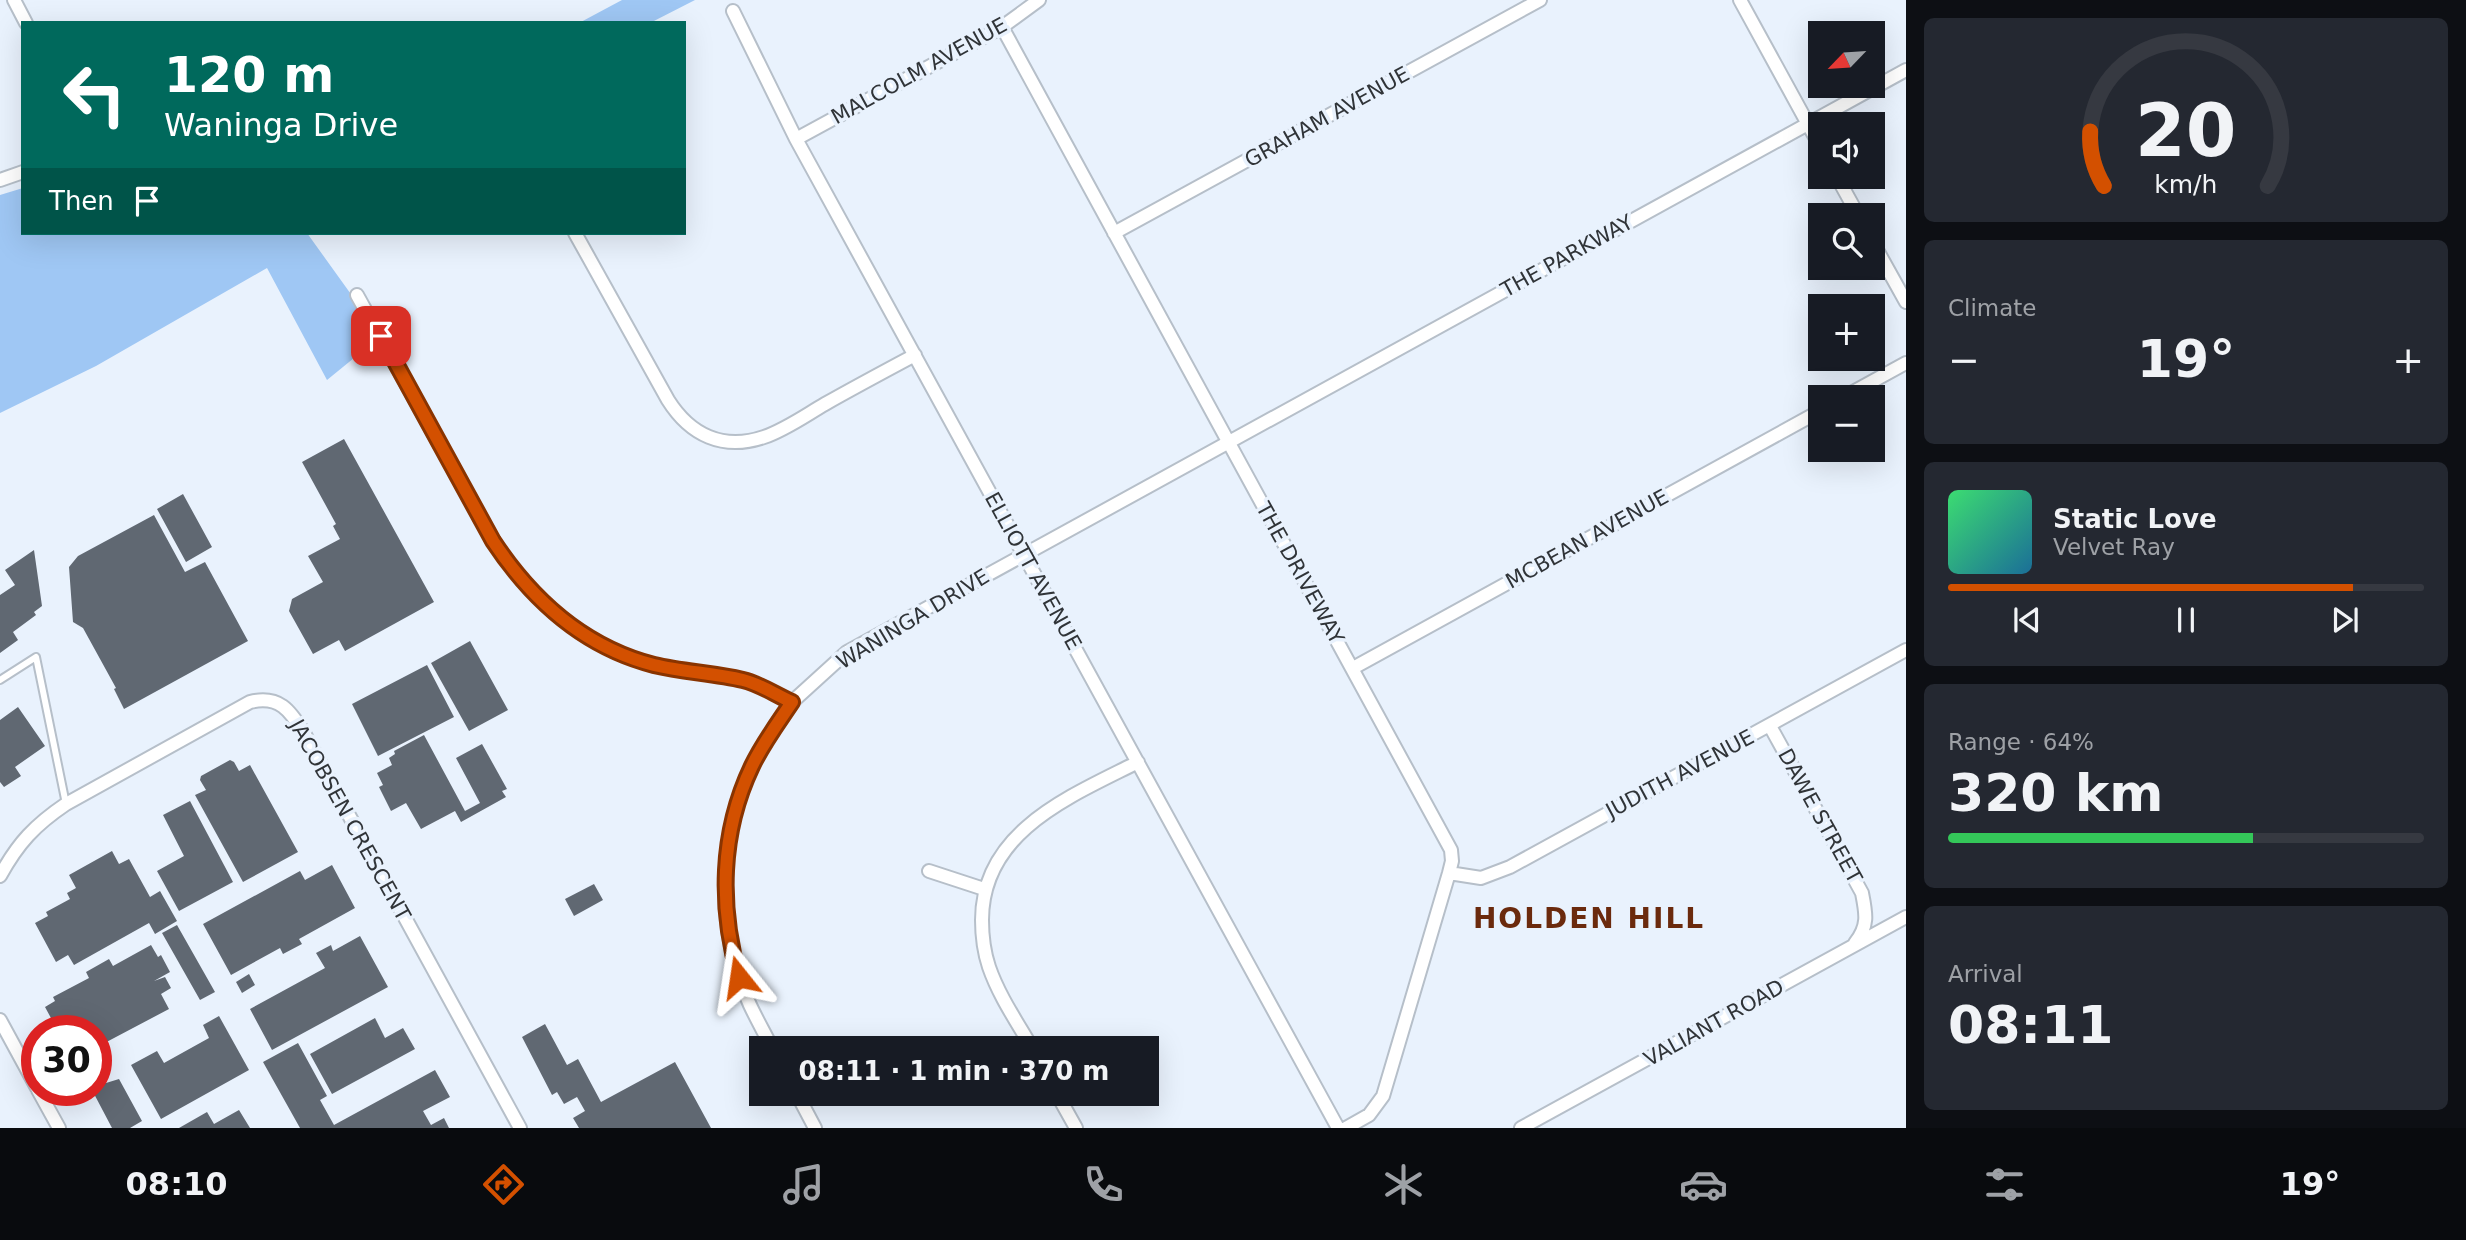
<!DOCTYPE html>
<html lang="en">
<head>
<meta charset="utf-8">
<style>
	:root { --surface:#171b24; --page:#242831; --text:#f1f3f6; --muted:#9ea1a6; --line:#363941; --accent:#d35000 }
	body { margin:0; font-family:"DejaVu Sans",sans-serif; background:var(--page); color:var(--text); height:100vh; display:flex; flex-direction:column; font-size:26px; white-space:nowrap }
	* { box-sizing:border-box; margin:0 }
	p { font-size:23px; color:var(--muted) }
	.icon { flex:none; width:38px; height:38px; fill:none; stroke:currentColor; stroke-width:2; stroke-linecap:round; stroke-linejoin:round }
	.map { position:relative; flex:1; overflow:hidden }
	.sheet { display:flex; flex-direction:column; gap:18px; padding:18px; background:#0d0f14; width:560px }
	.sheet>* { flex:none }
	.banner { position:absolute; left:21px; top:21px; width:665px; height:214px; border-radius:0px; box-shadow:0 7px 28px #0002; background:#00695c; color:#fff; overflow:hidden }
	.needle { width:46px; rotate:245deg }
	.controls { position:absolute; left:1808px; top:21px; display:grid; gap:14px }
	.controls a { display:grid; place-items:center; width:77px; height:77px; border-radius:0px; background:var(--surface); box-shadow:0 7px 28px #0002; font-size:35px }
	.speed { position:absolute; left:21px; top:1015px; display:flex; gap:14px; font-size:35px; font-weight:700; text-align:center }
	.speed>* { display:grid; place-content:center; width:91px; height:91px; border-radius:50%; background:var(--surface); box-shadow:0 7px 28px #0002; line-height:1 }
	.speed .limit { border:10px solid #d22; background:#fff; color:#111 }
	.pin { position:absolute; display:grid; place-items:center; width:60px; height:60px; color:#fff; margin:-30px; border-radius:14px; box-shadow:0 4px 10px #0006 }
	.me { position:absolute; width:77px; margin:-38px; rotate:345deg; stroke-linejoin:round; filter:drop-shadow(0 0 5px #0008) }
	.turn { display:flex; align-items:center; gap:24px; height:147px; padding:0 28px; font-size:32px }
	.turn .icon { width:91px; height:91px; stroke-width:2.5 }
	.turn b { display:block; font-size:49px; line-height:60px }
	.then { display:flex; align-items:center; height:66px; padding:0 28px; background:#0003; gap:14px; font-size:26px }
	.big { font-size:52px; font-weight:800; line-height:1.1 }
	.sheet .card { flex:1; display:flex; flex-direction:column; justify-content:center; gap:10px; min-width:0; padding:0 24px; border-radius:10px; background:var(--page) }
	.sheet .dial { align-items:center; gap:0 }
	.dial svg { height:182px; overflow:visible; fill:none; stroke:var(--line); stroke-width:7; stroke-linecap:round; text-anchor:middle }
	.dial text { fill:var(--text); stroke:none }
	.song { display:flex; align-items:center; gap:21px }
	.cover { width:84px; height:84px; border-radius:10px; background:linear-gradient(135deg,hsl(140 70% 55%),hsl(200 70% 35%)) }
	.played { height:7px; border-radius:4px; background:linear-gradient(90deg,var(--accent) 85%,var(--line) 85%) }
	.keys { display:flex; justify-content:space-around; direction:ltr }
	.heat { display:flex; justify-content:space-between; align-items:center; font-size:38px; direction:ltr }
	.charge { height:10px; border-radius:5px; background:linear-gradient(90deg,#34c759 64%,var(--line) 0) }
	.trip { position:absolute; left:749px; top:1036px; width:410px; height:70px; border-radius:0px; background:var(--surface); box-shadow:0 7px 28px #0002; font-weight:800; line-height:70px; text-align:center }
	.tab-bar { display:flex; height:112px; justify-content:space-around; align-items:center; background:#090b0e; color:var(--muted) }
	.tab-bar .icon { width:49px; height:49px }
	.tab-bar .active { color:var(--accent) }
	.tab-bar b { font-size:32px; color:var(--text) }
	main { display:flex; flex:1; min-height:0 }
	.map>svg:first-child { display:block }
	.green { fill:#9fc7f4 }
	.building { fill:#606872 }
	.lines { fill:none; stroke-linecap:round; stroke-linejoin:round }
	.service-casing { stroke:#b6bfc9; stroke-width:10 }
	.minor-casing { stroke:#b6bfc9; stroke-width:16 }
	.service { stroke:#fff; stroke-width:6 }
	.minor { stroke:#fff; stroke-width:12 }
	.route-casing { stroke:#893400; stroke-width:18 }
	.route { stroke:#d35000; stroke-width:12 }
	.labels { text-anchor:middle; stroke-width:7; stroke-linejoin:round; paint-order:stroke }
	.street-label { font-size:21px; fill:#303438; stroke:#e9f2fd }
	.district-label { font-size:28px; font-weight:bold; letter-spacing:2px; fill:#6b2a0d; stroke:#e9f2fd }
</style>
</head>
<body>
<main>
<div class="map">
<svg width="1906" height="1128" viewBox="0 0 1906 1128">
	<rect width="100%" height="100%" fill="#e9f2fd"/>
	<path class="green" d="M622,0H695L650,23H579Z
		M23,188V233H307L381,336L327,380L267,268L96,366L0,413V195Z"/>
	<path class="building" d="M344,439L434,602L345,651L339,640L313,654L289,611L292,599L323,582L308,556L340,539L333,526L336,524L302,462Z
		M183,494L212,547L186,562L157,509Z
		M154,515L185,572L205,562L248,641L124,709L114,689L116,688L83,628L73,622L69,567L78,556Z
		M34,550L42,606L34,612L36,615L13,632L18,640L0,653V595L15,585L5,570Z
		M470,641L508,710L469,731L431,663Z
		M427,665L454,717L378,756L352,704Z
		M18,707L45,746L15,767L21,776L4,787L0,782V720Z
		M424,735L465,811L480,803L456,758L482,744L507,789L502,791L506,797L461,822L455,811L421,829L406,803L391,811L379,787L383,785L377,773L392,765L389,758L395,754L394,751Z
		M230,760L234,762L239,771L250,765L298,852L243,882L195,795L206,790L200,780L201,776Z
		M190,801L233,882L179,911L157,871L184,856L163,815Z
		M112,851L119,864L129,859L150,897L160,891L177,921L155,934L149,923L74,965L68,955L56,962L35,923L48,916L46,912L70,899L67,893L76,888L69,875Z
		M332,865L355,908L299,939L302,944L283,954L280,948L231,975L203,924L300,871L305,880Z
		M594,884L603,900L574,916L565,899Z
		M177,925L215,992L200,1000L162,933Z
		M360,936L388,987L272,1050L250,1009L325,968L316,953L331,945L333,951Z
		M151,945L158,957L161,955L170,972L154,981L165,977L171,988L161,994L169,1009L97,1047L96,1031H58L45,1007L55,1001L53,997L89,978L86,972L109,959L113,966Z
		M249,974L255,985L242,993L236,982Z
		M219,1016L249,1070L161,1119L131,1065L157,1051L164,1063L209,1038L203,1025Z
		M375,1018L385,1038L403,1028L415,1049L332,1094L310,1054Z
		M545,1024L567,1065L578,1059L601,1102L675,1062L711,1128H579L573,1118L585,1111L577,1097L564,1104L557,1092L552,1095L522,1037Z
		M298,1043L327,1096L320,1100L334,1125L435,1070L450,1097L423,1111L431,1125L444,1118L449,1128H300L263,1062Z
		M102,1077L106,1083L119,1079L142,1121L130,1128H112L92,1090H96V1080Z
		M239,1110L250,1128H179L207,1112L214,1124Z"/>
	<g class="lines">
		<g class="service-casing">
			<path id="service" d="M0,680L36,657L66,804"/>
		</g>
		<g class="minor-casing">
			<path id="minor" d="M14,0L26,23
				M1740,0L1820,146
				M733,11L796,139L1338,1128
				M1002,27L1451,850L1452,861L1449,873L1383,1096L1369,1115L1346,1128
				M796,139L1002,27L1039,0
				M1837,177L1858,215
				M0,180L23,172
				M575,233L668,400C690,435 723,451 764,437C785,430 806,415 825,404C855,387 885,371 915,355
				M1114,233L1540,0
				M1872,241L1906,302
				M357,295L493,541C532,599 584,647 654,665C683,672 714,673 743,680C760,684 776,695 792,702L847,652L1906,70
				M1844,397L1906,363
				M1353,668L1820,411
				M1770,726L1862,893C1866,913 1869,926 1855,943
				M929,871L984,889
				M1449,873L1481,878L1510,867L1906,650
				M0,876C18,843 35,825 66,804L250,702C279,695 290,710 304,733L520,1128
				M0,1020L37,1088
				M772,1048C765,1034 757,1020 750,1005C716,931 717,840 752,766C763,743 778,723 792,702
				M1032,1048C1017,1022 999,996 989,967C984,952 982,936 982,920C982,831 1071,796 1138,762
				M38,1090L59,1128
				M797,1094L815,1128
				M1057,1094L1076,1128
				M1521,1128L1906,917"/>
		</g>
		<use href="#service" class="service"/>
		<use href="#minor" class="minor"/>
	</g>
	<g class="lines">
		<g class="route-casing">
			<path id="route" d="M381,336L493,541C532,600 584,647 654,665C683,672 714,673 743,680C760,684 776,695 792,702C778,723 763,743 752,766C720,833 719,907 739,977"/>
		</g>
		<use href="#route" class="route"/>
	</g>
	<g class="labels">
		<g class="street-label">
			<text transform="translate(919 71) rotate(-29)" y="7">MALCOLM AVENUE</text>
			<text transform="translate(1327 117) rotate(-29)" y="7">GRAHAM AVENUE</text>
			<text transform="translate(1567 256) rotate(-29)" y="7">THE PARKWAY</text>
			<text transform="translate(1587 539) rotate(-29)" y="7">MCBEAN AVENUE</text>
			<text transform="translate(1033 571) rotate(61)" y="7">ELLIOTT AVENUE</text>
			<text transform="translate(1300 573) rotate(61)" y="7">THE DRIVEWAY</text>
			<text transform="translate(913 619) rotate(-31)" y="7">WANINGA DRIVE</text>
			<text transform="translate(1680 774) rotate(-28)" y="7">JUDITH AVENUE</text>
			<text transform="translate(1820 816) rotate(61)" y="7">DAWE STREET</text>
			<text transform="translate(350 820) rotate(61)" y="7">JACOBSEN CRESCENT</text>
			<text transform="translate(1714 1023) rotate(-29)" y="7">VALIANT ROAD</text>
		</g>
		<g class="district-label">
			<text x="1589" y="928">HOLDEN HILL</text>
		</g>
	</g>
</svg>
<div class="controls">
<a><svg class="needle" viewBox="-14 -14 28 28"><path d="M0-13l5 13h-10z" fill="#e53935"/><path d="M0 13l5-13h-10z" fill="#9ea1a6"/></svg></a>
<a><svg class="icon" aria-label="sound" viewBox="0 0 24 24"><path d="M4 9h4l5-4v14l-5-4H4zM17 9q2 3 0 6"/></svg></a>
<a><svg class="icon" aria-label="search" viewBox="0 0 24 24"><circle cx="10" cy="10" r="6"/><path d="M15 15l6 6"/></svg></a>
<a>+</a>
<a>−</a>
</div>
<div class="speed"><div class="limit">30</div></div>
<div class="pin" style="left:381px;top:336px;background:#d93025"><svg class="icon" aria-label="arrive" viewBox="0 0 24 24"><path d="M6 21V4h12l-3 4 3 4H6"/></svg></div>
<svg class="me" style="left:739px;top:977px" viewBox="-20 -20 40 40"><path d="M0-17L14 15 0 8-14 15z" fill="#d35000" stroke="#fff" stroke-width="4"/></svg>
<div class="trip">08:11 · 1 min · 370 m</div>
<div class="banner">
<div class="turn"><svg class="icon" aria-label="left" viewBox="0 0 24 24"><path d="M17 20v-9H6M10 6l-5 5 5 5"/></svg><div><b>120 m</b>Waninga Drive</div></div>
<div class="then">Then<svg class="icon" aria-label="arrive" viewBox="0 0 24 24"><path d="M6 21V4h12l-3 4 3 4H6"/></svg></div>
</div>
</div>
<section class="sheet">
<div class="card dial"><svg viewBox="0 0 100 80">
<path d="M14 69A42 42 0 1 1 86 69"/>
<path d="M14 69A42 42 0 0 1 8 45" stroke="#d35000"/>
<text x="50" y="56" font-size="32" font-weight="700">20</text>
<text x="50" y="72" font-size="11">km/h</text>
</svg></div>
<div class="card"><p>Climate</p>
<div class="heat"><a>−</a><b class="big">19°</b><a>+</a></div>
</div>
<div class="card">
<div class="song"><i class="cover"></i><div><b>Static Love</b><p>Velvet Ray</p></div></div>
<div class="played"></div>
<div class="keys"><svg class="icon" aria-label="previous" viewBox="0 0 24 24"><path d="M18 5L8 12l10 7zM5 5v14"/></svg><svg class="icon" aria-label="pause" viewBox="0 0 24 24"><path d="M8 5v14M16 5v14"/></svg><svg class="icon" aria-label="next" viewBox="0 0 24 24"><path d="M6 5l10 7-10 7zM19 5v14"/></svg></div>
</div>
<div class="card"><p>Range · 64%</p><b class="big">320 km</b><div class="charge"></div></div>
<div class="card"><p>Arrival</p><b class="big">08:11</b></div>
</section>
</main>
<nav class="tab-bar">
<b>08:10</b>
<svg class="icon active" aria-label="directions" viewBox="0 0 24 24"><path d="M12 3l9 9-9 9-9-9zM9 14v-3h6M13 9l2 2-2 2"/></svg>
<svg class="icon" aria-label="music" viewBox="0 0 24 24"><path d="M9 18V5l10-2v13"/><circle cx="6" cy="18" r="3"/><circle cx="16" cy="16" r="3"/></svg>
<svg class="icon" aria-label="phone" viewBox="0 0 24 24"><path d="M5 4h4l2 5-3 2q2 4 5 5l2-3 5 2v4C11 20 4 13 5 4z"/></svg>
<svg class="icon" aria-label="climate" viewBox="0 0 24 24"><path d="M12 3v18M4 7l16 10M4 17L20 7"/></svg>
<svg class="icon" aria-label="car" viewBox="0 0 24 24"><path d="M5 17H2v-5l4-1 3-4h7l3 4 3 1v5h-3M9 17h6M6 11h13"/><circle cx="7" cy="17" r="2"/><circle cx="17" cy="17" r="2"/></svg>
<svg class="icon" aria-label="filters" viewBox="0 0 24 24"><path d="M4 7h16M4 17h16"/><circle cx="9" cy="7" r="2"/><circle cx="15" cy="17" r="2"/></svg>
<b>19°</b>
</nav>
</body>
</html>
